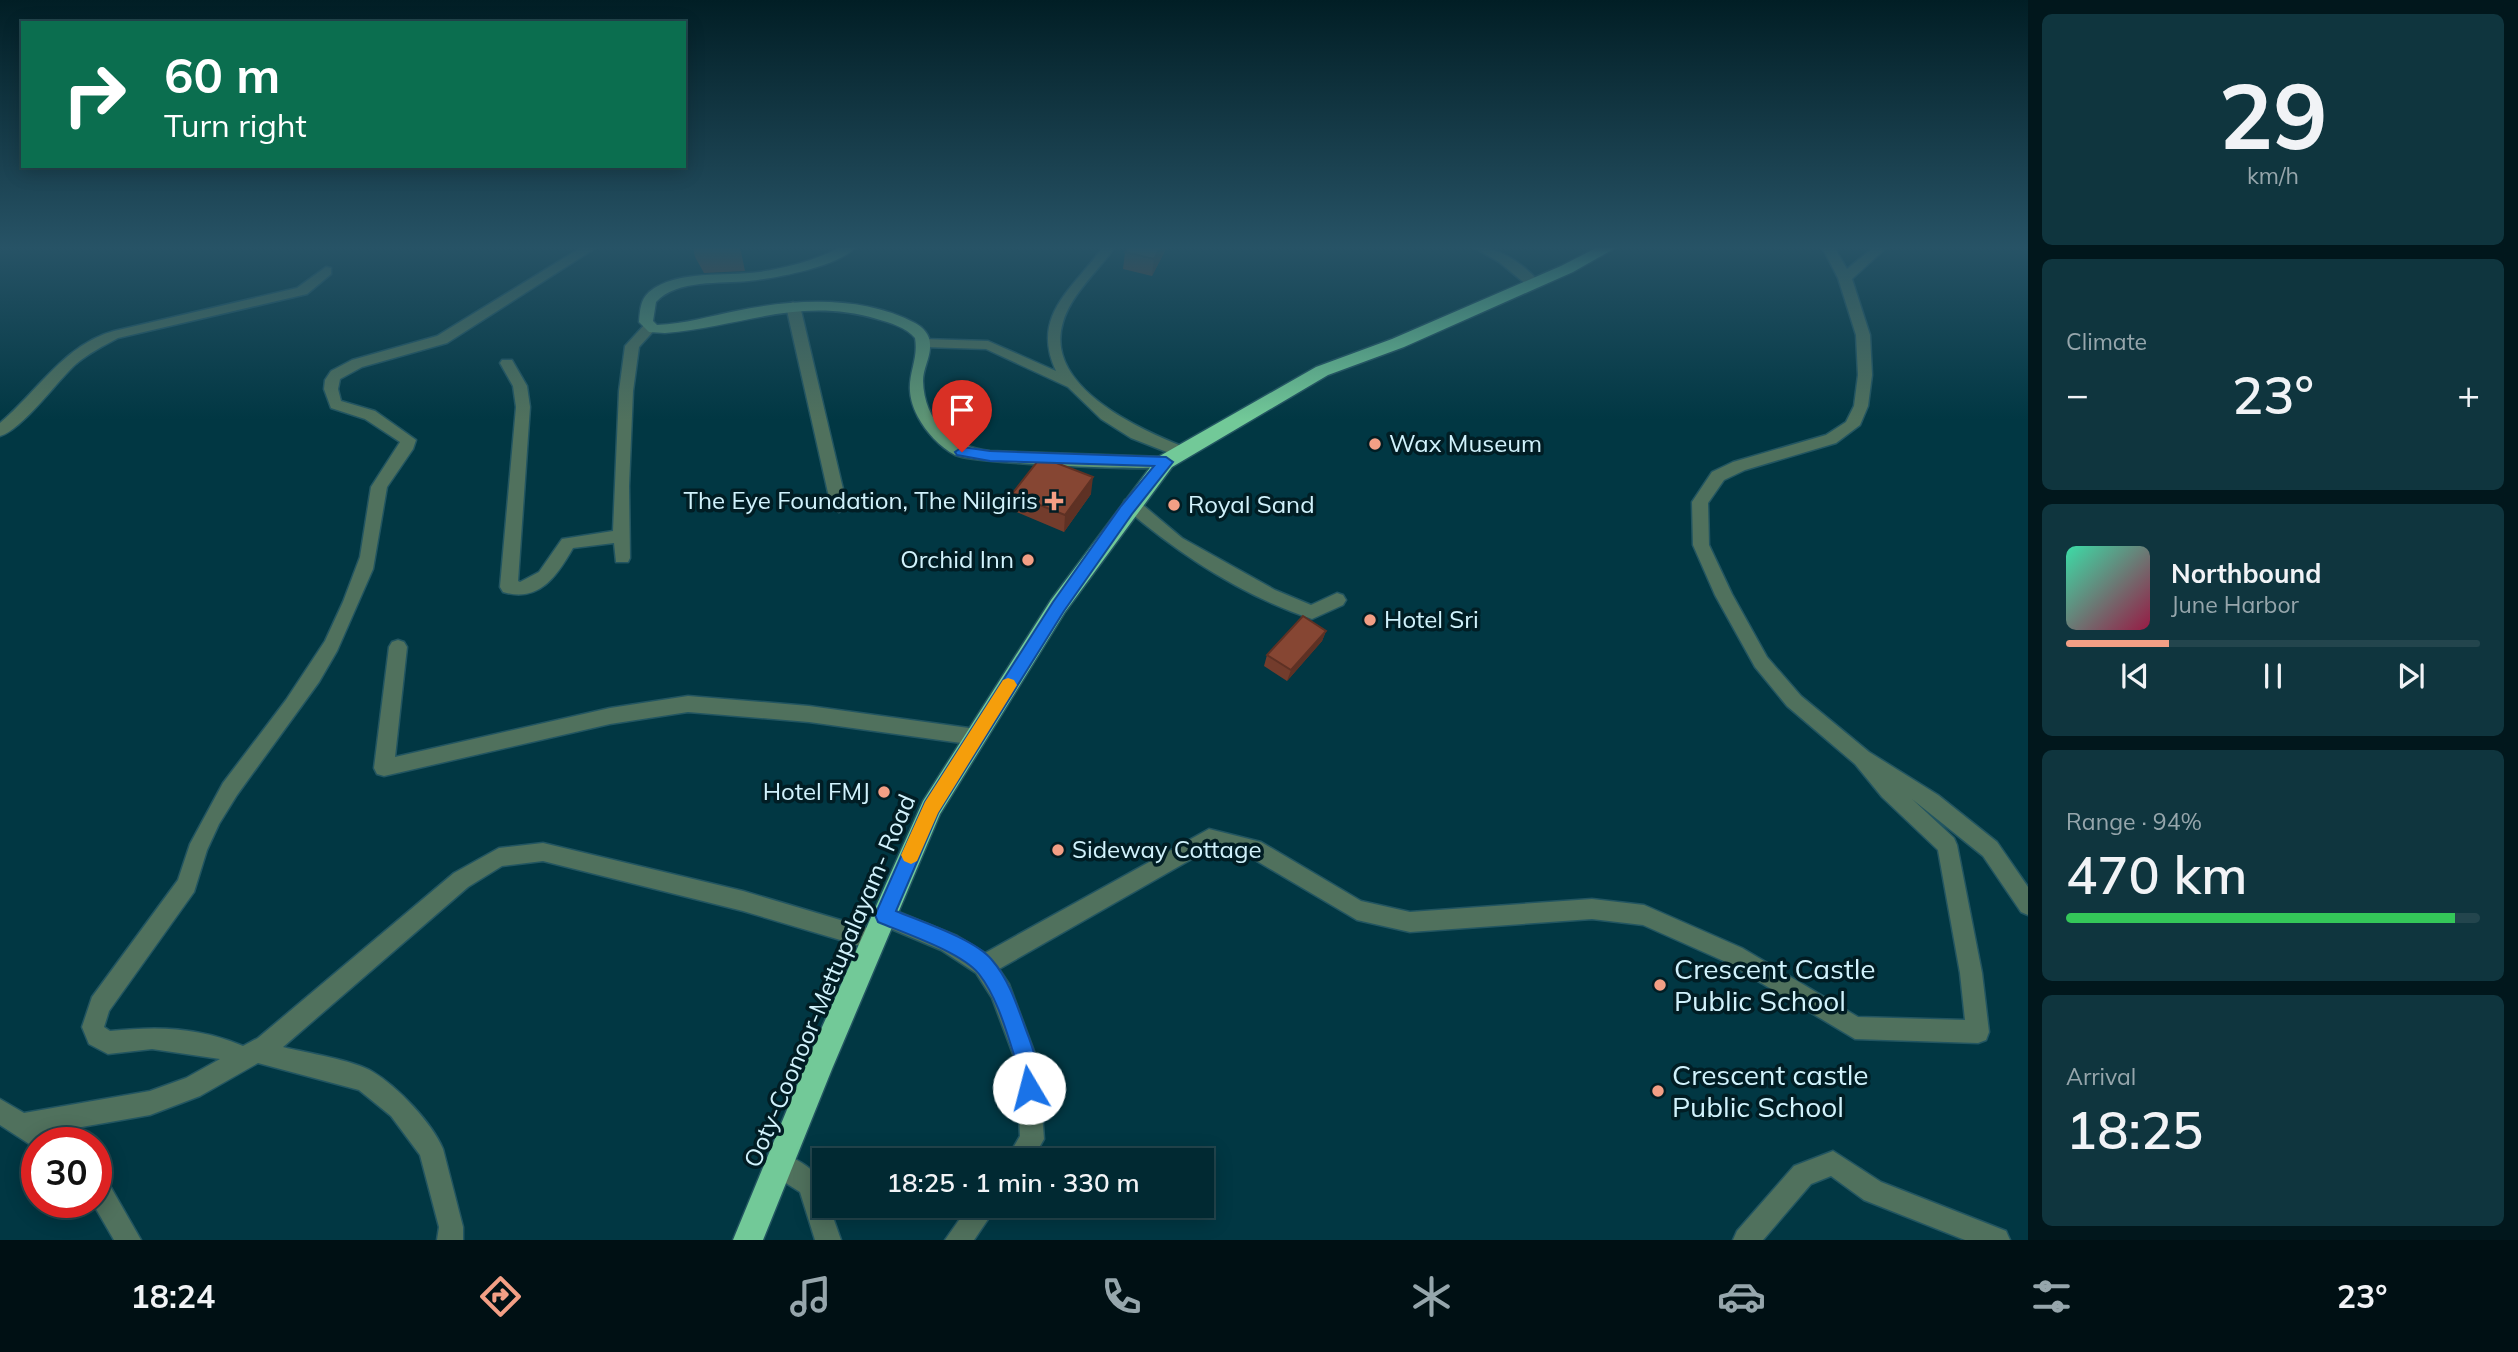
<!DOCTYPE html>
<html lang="en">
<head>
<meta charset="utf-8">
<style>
	:root { --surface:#012932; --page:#0f353e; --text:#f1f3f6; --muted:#96a6ac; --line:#23454d; --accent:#f39f85 }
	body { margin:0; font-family:Mulish,sans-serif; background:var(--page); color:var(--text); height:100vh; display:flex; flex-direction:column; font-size:26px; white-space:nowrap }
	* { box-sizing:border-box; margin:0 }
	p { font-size:23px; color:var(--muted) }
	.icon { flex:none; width:38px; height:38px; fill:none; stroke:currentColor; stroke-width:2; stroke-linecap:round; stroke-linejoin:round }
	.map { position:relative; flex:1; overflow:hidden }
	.details { display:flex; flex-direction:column; gap:14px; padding:14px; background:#01171c; width:490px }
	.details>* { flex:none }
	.top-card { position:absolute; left:21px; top:21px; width:665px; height:147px; border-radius:0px; box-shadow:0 4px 18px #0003,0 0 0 2px var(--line); background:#0b6e4f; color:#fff; overflow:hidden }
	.speed { position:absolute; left:21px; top:1127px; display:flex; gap:14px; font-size:35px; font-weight:700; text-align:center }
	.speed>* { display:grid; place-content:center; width:91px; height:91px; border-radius:50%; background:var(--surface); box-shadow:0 4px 18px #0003,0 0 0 2px var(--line); line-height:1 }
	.speed .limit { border:10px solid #d22; background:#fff; color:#111 }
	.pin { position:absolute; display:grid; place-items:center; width:60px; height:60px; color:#fff; margin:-72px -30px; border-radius:50% 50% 50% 0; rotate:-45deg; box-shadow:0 0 7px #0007 }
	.pin .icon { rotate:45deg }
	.me { position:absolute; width:77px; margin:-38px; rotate:352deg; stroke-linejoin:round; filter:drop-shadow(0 0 5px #0008) }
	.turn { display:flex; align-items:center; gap:24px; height:147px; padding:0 28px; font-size:32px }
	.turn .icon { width:91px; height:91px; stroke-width:2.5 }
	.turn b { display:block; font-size:49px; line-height:60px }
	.big { font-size:52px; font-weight:600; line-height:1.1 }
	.details .card { flex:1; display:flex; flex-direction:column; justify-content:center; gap:10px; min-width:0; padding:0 24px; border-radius:10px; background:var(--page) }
	.details .dial { align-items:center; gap:0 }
	.dial b { font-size:91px; line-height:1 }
	.song { display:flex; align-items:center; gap:21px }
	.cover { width:84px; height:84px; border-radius:10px; background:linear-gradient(135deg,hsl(160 70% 55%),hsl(340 70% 35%)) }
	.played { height:7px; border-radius:4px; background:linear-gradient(90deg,var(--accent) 25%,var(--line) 25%) }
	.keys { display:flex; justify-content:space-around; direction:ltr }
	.heat { display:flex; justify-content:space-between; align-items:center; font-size:38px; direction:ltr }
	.charge { height:10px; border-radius:5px; background:linear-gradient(90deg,#34c759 94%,var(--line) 0) }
	.trip { position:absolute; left:812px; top:1148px; width:402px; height:70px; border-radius:0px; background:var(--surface); box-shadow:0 4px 18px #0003,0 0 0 2px var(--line); font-weight:600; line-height:70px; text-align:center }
	.tab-bar { display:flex; height:112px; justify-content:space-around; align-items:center; background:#001014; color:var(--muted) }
	.tab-bar .icon { width:49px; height:49px }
	.tab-bar .active { color:var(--accent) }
	.tab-bar b { font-size:32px; color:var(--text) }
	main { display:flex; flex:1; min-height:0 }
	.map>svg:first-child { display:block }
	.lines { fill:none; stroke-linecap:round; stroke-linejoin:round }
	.street-casing { stroke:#225561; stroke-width:3 }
	.secondary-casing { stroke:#225561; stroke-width:3 }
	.highway-casing { stroke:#225561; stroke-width:3 }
	.street { fill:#50715d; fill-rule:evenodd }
	.secondary { fill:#5e9575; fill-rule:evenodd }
	.highway { fill:#72c998; fill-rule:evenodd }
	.wall { fill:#733c2c }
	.shaded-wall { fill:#5e3124 }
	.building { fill:#864633; stroke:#5e3124; stroke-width:2 }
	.route { fill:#1a73e8; stroke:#114b97; stroke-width:2 }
	.slow { fill:#f59e0b }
	.poi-dot { fill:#f39f85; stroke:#011d24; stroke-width:2.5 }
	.labels { text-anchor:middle; stroke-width:7; stroke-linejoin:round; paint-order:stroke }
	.poi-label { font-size:24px; fill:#d1f2fc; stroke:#011d24; text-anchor:start }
	.street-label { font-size:24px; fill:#d1f2fc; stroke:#011d24 }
	.near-poi-label { font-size:28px; fill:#d1f2fc; stroke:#011d24; text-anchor:start }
</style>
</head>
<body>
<main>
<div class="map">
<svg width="2028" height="1240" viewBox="0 0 2028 1240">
	<rect width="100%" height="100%" fill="#013743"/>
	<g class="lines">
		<g class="street-casing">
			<path id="street" d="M582,247H597L447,343L362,367L340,379L338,389L341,401L375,411L416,440L413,449L387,487L373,569L337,651L319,682L237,795L219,824L207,850L194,892L109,1011L104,1027L110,1031C159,1026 198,1027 243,1046L258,1038L454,873L499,848L543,843L743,891L874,930L882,933L885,940L882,947L874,950L743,911L543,861L502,866L468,887L283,1047C306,1053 354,1060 373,1072C398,1087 432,1123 443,1149L463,1227V1240H437L439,1227L420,1155L391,1116L359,1090L258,1063L200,1096L150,1115L53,1132L61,1143H37V1149L0,1125V1099L24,1113L150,1091L186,1078L220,1059L152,1049L108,1054L89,1044L82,1027L92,997L178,880L190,844L223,783L286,700L325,641L343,602L360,557L371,487L400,442L365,419L331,408L324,389L325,380L331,371L352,360L437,336Z
				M1103,247H1115C1099,270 1071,294 1063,322C1043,387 1141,430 1187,448L1190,452L1187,456H1177L1131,438L1101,419L1068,387L986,349L924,347L917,343L924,339L988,341L1056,371C1030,315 1073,289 1103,247Z
				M1473,247C1499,247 1523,263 1540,283L1533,287L1528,286L1499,262Z
				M1822,247H1834L1847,269L1874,247H1887L1852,279L1870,335L1872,375L1868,406L1860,425L1836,443L1745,470L1724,480L1708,503L1709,545L1732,594L1767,657L1801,696L1869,752L1938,795L1997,842L2028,887V915L2021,912L1983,856L1912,799L1954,838L1957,845L1982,973L1989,1032L1986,1040L1978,1043L1855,1039L1726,962L1643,925L1592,919L1410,932L1357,920L1250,857L1211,848L999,969L1009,984L1038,1062L1044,1139L1032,1160H1006L1020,1136L1016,1062L992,998L976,973L941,950L877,923L873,916L877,909L884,906L891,909L957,936L985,953L1209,829L1261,842L1361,901L1410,912L1592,899L1644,905L1742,948L1858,1017L1965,1020L1960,973L1938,850L1882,797L1855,764L1787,706L1755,667L1715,595L1693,545L1692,502L1712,472L1733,462L1826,435L1846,422L1854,406L1858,375L1856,335L1838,278Z
				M326,267L331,268V274L307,294L118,338C103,346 89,353 76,364C57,381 22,430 0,436V423C37,392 65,344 114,331L297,288Z
				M793,302L800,306L847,506L839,512L831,506L786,306Z
				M651,322L658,326L639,347L633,391L629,486L630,558L628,562H616L614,543L573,548C557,576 539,603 503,592L500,587L516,407L513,386L500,363L502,360H512L527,386L530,407L518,581L520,582L539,572L562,539L613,531L619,391L625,346L646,323Z
				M1131,498L1137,500L1182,538L1275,590L1311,605L1337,593L1343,595L1346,600L1343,605L1312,619C1243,596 1180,555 1125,508L1123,504L1125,500Z
				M398,640L404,642L407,647L395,757L610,708L688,696L809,706L976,729L983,731L985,737L983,743L976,745L809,722L688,712L610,724L384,776L377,774L374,768L389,647L392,642Z
				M1833,1151L1881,1182L2006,1231L2010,1240H1965L1864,1200L1831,1176L1811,1184L1763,1240H1733L1737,1231L1794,1166Z
				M779,1152C808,1164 824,1173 824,1206H829L841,1240H815L800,1192L770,1173L767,1164L770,1155Z
				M96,1174L105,1177L141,1240H114L92,1202H96Z
				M969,1206H997L974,1240H945Z"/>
		</g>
		<g class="secondary-casing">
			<path id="secondary" d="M841,247H856C837,267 777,278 749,281C721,284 677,279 656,302L653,321L657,325C685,324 710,316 736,311C794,299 861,295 915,323C923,327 930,335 930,344C931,357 923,368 923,381C924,421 952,447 990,451L1165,457L1171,458L1173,462L1171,466C1151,472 974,463 955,455C940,447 926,432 918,417C899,381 920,366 915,338C906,327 890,323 877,319C799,296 740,327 665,333L649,332L639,322C640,311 640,300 649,292C677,269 725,277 759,272C786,268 816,260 841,247Z"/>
		</g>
		<g class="highway-casing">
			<path id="highway" d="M1598,247H1617L1573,272L1404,347L1328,375L1172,467L1065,612L940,814L832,1069L763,1240H733L810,1054L923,801L1051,600L1158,457L1316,367L1392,339L1561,266Z"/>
		</g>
		<use href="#street" class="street"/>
		<use href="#secondary" class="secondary"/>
		<use href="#highway" class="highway"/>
	</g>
	<path class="wall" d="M693,247H740L745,271L704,273L695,257Z
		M1128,247H1167L1152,276L1123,269L1125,252Z
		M1012,494H1091L1064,532L1012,510Z
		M1326,631L1322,641L1287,681L1264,666L1267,655Z"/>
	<path class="shaded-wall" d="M1160,247H1167L1152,276L1154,259Z
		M1093,477L1091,494L1064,532L1065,515Z
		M1326,631L1322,641L1287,681L1291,670Z"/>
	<path class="building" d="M1128,247H1160L1154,259L1125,252Z
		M1041,457L1093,477L1065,515L1012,494Z
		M1303,616L1326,631L1291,670L1267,655Z"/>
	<linearGradient id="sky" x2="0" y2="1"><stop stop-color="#011e25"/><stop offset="0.59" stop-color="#275366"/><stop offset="1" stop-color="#275366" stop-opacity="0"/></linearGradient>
	<rect width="2028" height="420" fill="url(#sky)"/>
	<path class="route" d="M962,447L990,451L1166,457L1173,462L1132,514L1064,611L938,813L896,911C922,922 975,939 992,960C1011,982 1019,1012 1029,1038C1035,1056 1044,1077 1036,1095L1029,1099L1022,1095C1017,1083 1020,1070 1015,1058C1006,1030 997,997 979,974C961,952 904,933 878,922L875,915L925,802L1053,602L1121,506L1154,466L990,461L957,455L955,452Z"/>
	<path class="slow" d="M1008,678L1014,680L1017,685L938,813L917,861L911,864L904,861L901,855L925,802L1003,680Z"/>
	<g class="poi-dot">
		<circle cx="1375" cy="444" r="7"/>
		<path d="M1050.5 490.5h7v7h7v7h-7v7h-7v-7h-7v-7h7z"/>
		<circle cx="1174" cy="505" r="7"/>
		<circle cx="1028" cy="560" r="7"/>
		<circle cx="1370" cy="620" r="7"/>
		<circle cx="884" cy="792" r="7"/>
		<circle cx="1058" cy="850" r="7"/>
		<circle cx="1660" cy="985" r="7"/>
		<circle cx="1658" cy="1091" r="7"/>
	</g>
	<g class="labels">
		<g class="poi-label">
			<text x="1389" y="452">Wax Museum</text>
			<text x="1038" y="509" text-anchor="end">The Eye Foundation, The Nilgiris</text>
			<text x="1188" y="513">Royal Sand</text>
			<text x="1014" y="568" text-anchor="end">Orchid Inn</text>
			<text x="1384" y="628">Hotel Sri</text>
			<text x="870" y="800" text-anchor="end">Hotel FMJ</text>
			<text x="1072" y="858">Sideway Cottage</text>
		</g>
		<g class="street-label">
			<text transform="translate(830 981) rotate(-67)" y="8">Ooty-Coonoor-Mettupalayam- Road</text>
		</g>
		<g class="near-poi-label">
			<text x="1674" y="979">Crescent Castle<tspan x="1674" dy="32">Public School</tspan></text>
			<text x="1672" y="1085">Crescent castle<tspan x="1672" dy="32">Public School</tspan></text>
		</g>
	</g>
</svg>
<div class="speed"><div class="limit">30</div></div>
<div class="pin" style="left:962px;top:452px;background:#d93025"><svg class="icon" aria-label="arrive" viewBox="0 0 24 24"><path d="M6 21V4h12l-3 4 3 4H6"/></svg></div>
<svg class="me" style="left:1029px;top:1088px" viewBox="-20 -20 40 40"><circle r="19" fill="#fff"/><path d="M0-13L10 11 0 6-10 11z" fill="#1a73e8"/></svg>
<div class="trip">18:25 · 1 min · 330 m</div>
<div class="top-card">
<div class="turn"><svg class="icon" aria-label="right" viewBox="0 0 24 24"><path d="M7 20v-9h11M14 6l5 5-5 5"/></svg><div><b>60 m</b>Turn right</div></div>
</div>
</div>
<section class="details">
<div class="card dial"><b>29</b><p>km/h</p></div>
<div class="card"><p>Climate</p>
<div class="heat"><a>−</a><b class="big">23°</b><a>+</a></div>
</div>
<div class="card">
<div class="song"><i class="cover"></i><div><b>Northbound</b><p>June Harbor</p></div></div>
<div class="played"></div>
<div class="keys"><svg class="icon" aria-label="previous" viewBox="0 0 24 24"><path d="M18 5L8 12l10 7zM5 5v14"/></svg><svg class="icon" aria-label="pause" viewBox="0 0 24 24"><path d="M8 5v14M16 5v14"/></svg><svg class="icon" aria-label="next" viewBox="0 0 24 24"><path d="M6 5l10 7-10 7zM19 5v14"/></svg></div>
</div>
<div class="card"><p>Range · 94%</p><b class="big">470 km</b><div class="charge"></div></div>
<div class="card"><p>Arrival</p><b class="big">18:25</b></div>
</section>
</main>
<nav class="tab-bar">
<b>18:24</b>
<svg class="icon active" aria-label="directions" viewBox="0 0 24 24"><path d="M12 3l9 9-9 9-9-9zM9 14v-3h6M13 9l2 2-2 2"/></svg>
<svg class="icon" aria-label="music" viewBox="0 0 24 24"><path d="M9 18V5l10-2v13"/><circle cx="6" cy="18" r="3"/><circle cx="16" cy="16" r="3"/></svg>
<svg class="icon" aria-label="phone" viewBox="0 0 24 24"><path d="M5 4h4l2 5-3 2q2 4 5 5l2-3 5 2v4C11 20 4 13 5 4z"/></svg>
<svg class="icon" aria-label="climate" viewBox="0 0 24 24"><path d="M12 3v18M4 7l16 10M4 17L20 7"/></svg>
<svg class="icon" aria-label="car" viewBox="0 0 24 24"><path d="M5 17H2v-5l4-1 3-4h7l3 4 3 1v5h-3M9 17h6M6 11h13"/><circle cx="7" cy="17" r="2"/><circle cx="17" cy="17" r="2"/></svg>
<svg class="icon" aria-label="filters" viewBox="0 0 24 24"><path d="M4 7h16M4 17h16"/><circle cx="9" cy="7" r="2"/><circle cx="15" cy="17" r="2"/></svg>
<b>23°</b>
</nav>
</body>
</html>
